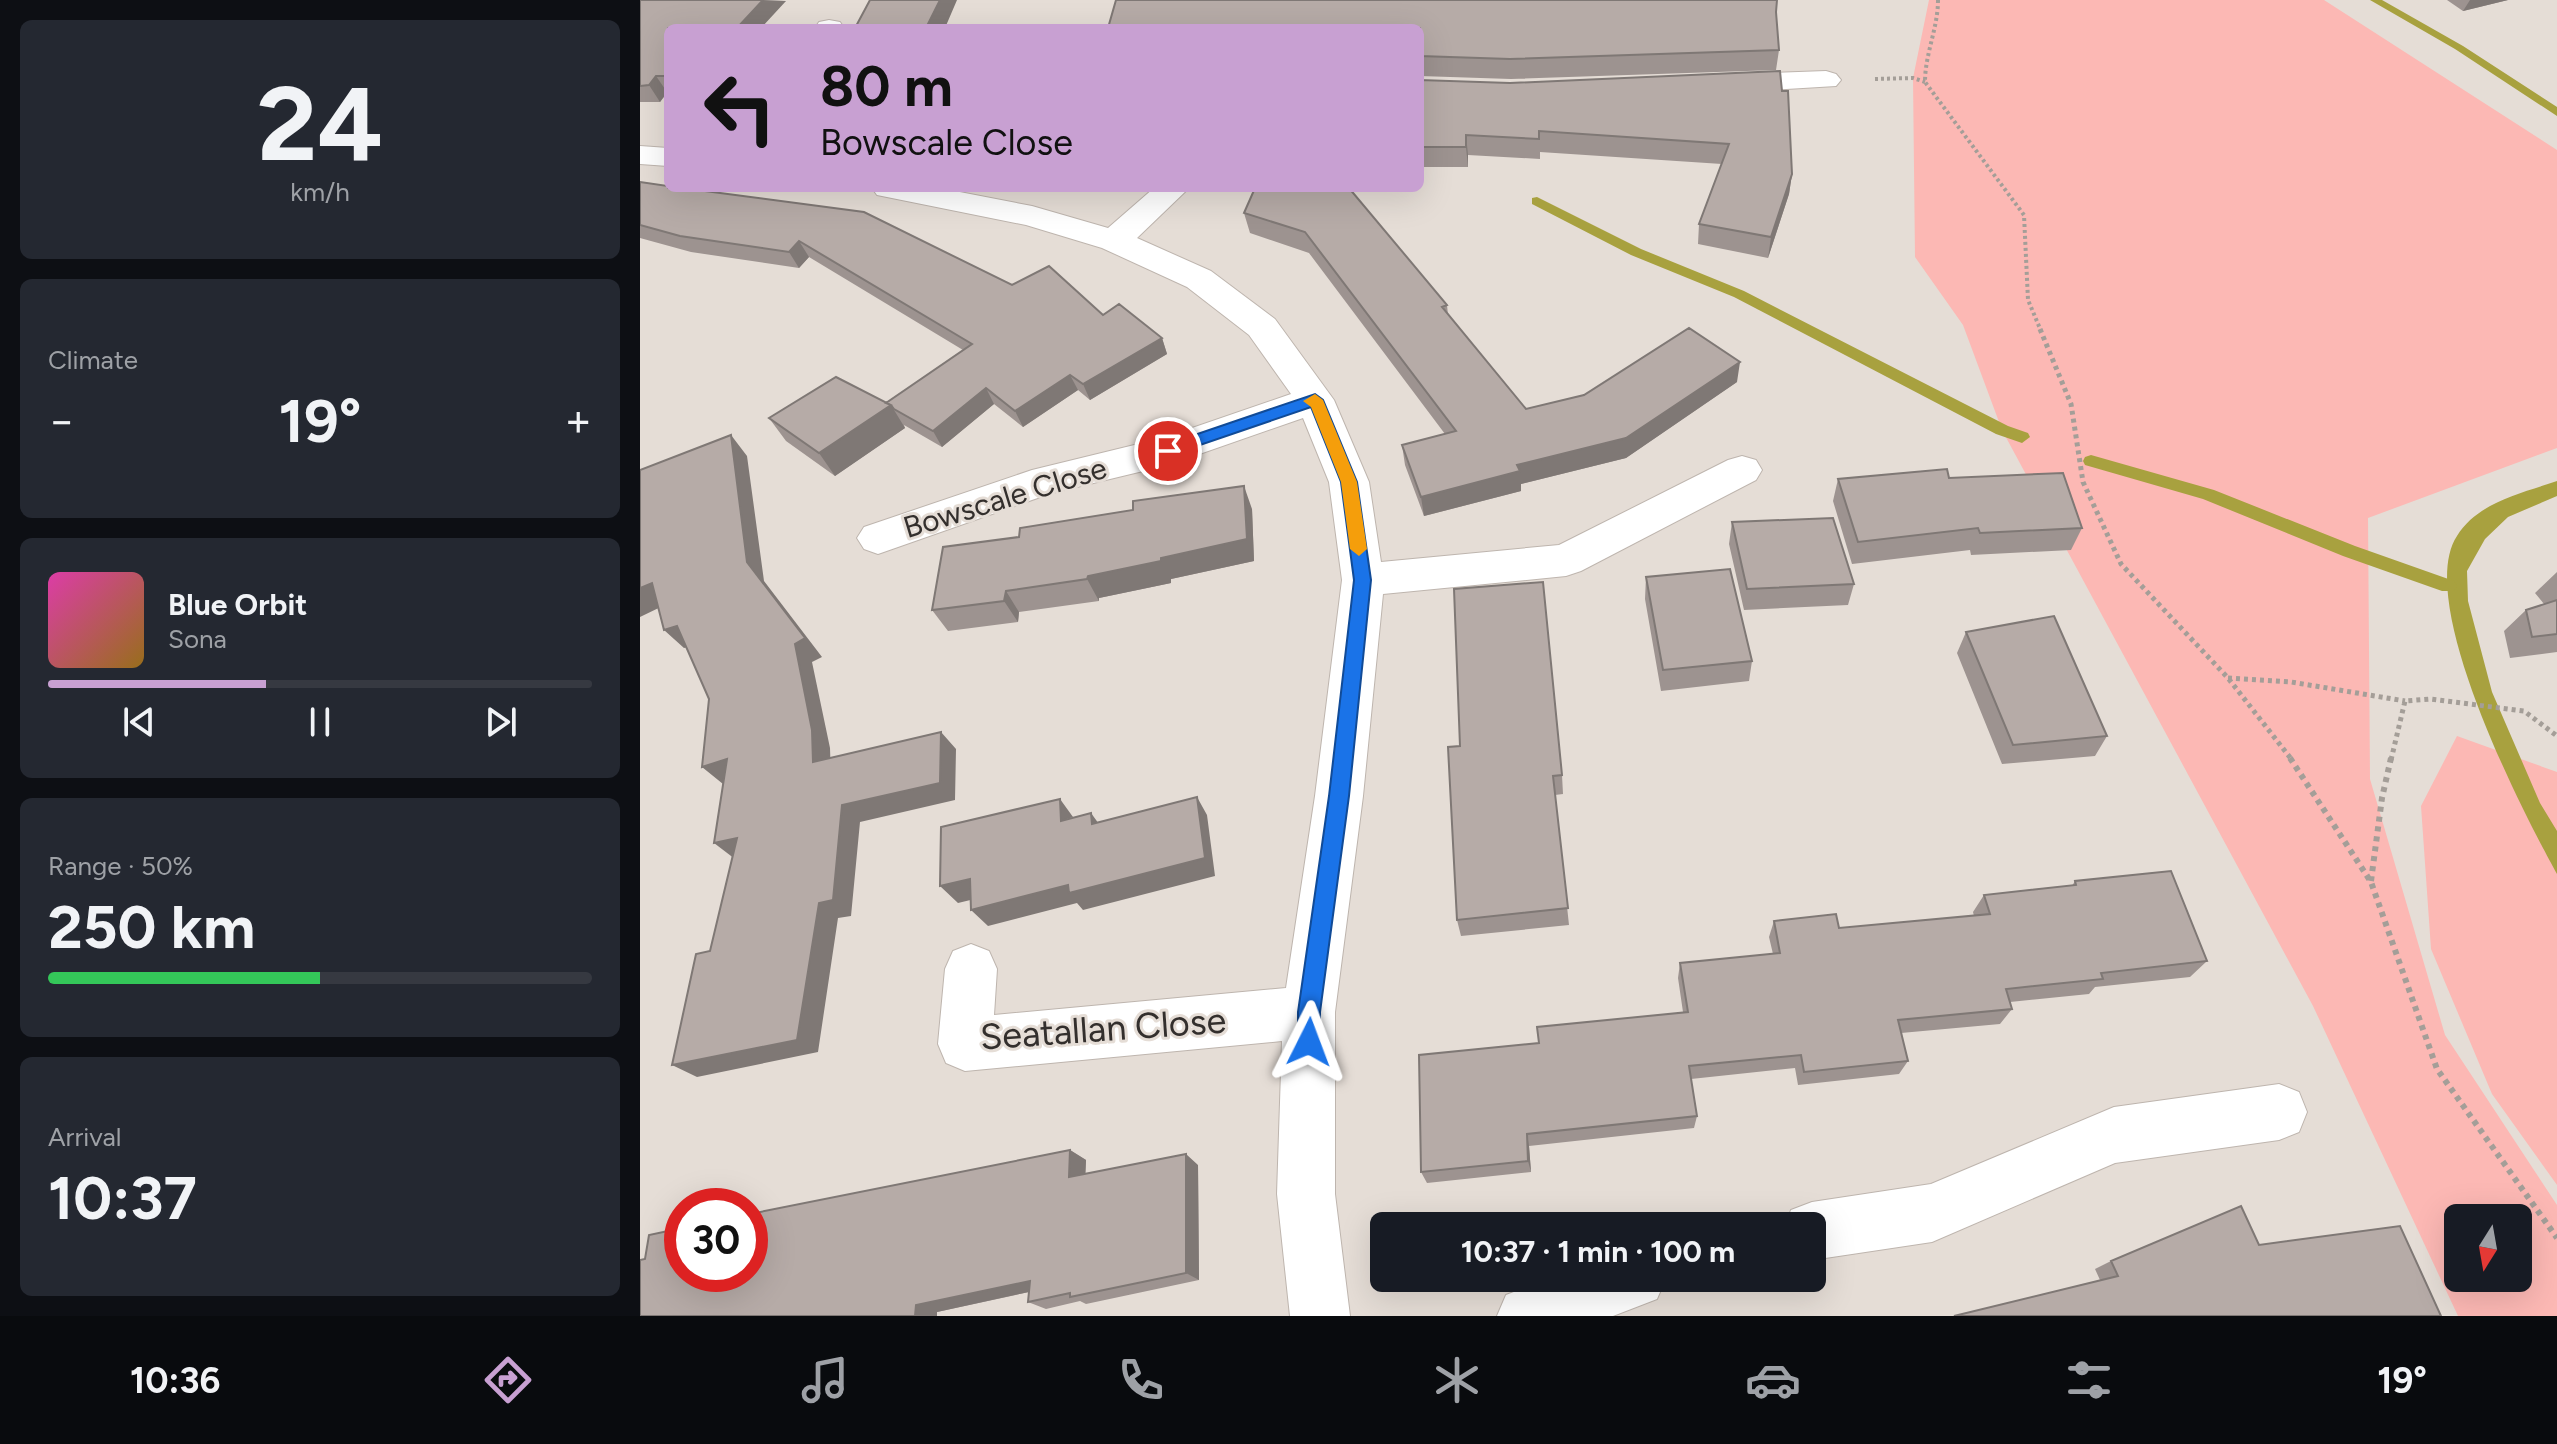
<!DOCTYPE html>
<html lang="en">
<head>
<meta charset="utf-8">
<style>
	:root { --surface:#171b24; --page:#242831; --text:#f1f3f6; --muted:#9ea1a6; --line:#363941; --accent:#c8a0d2 }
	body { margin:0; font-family:Figtree,sans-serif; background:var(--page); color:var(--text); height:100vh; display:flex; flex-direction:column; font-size:30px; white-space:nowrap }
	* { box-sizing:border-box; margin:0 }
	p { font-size:26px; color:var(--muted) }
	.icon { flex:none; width:44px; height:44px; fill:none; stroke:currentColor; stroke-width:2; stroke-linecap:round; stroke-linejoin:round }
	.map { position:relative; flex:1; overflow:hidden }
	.drawer { display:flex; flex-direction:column; gap:20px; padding:20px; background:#0d0f14; width:640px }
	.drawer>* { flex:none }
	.hud { position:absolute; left:24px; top:24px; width:760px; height:168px; border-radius:12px; box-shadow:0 8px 32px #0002; background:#c8a0d2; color:#111; overflow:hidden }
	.needle { width:52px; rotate:191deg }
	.buttons { position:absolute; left:1804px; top:1204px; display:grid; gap:16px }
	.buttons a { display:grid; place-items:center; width:88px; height:88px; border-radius:12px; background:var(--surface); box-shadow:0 8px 32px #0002; font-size:40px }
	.speed { position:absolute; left:24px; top:1188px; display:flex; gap:16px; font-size:40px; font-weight:700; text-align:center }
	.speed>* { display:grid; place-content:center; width:104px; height:104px; border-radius:50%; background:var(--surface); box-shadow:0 8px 32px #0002; line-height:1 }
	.speed .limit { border:12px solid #d22; background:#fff; color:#111 }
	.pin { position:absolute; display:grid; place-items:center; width:68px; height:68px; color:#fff; margin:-34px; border:4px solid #fff; border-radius:50%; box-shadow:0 2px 8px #0007 }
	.me { position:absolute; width:88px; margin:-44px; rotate:3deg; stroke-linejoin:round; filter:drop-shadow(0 0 6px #0008) }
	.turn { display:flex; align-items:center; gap:28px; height:168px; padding:0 24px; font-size:36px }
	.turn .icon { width:104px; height:104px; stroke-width:2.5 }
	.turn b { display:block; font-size:56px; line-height:68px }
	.big { font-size:60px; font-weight:700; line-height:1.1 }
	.drawer .card { flex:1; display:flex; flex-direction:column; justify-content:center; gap:12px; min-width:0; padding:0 28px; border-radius:12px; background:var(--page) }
	.drawer .dial { align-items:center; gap:0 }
	.dial b { font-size:104px; line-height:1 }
	.song { display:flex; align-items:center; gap:24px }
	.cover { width:96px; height:96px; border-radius:12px; background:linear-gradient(135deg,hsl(320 70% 55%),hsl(40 70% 35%)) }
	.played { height:8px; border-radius:4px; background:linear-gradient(90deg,var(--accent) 40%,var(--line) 40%) }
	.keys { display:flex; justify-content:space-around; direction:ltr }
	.heat { display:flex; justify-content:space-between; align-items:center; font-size:44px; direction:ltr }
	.charge { height:12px; border-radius:6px; background:linear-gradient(90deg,#34c759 50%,var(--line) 0) }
	.trip { position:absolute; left:730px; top:1212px; width:456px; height:80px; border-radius:12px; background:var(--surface); box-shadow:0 8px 32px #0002; font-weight:700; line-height:80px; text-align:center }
	.tab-bar { display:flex; height:128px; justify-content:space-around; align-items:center; background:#090b0e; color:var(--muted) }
	.tab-bar .icon { width:56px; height:56px }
	.tab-bar .current { color:var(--accent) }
	.tab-bar b { font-size:36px; color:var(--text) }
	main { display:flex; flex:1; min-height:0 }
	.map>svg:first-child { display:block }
	.green { fill:#fcb8b4; fill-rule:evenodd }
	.water { fill:#a8a13f }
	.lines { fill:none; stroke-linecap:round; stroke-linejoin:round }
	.stream { fill:#a8a13f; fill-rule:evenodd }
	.street-casing { stroke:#beb5ae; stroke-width:2 }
	.path-far2 { stroke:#a49e98; stroke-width:4; stroke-dasharray:3 3; stroke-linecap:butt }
	.path-far1 { stroke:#a49e98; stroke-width:5; stroke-dasharray:4 4; stroke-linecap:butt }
	.path { stroke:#a49e98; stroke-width:6; stroke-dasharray:5 5; stroke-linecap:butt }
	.street { fill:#fff; fill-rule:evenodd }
	.wall { fill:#9d9390 }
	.shaded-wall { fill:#7f7875 }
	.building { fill:#b6aba7; stroke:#7f7875; stroke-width:2 }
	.route { fill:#1a73e8; stroke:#114b97; stroke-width:2 }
	.slow { fill:#f59e0b }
	.labels { text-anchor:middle; stroke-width:6; stroke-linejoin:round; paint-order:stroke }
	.street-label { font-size:30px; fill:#332f2d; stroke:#e5ddd6 }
	.near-street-label { font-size:36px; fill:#332f2d; stroke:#e5ddd6 }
</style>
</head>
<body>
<main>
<section class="drawer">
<div class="card dial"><b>24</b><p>km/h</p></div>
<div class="card"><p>Climate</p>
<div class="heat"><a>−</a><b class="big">19°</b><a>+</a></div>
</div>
<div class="card">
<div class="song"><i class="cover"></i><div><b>Blue Orbit</b><p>Sona</p></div></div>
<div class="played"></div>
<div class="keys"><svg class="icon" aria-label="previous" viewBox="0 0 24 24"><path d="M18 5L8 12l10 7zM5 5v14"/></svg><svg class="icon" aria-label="pause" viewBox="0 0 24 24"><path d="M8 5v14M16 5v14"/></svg><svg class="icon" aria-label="next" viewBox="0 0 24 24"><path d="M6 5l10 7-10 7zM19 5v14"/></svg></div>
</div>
<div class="card"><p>Range · 50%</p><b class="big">250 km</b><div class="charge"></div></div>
<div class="card"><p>Arrival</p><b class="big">10:37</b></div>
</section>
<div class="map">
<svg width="1917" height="1316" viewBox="0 0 1917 1316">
	<rect width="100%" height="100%" fill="#e5ddd6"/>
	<path class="green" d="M1289,0H1684L1917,150V448L1728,518L1730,779L1805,1035L1917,1205V1316H1818L1673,1006L1362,430L1323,325L1275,257L1273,78ZM1818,1218H1878V1278H1818Z
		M1817,736L1917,772V1185L1852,1094L1791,949L1781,806Z"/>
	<path class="water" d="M1730,0H1742L1823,46L1917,107V116L1815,49Z
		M1917,481V496L1868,517L1845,539L1827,571L1828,601L1852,692L1900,803L1917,831V874C1882,811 1774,601 1817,536C1838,502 1882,493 1917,481Z"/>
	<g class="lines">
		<path class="stream" d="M897,197L1001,249L1104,291L1368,426L1388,433L1390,437L1382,443L1356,434L1094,297L991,255L892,204V198Z
			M1451,455L1574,490L1715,546L1814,581L1817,586L1814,591H1802L1703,556L1563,499L1445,465L1443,461L1445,457Z"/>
		<g class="street-casing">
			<path id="street" d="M189,20L200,22L204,28H175L179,22Z
				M1186,71L1196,74L1201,80L1196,86L1082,93L1072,90L1067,84L1072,78L1082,75Z
				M0,146L28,148V166L0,164Z
				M232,188H299L392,206L468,228L514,188H549L497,238L571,271L635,319L694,400L729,482L741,562L919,545L1088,460L1102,456L1116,460L1122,470L1116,480L941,571L926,576L743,594L723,796L695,1012V1194L710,1316H650L637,1194L642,1041L325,1071L306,1063L298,1044L305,969L313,951L331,944L349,951L357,969L354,1015L646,988L675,796L702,580L689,482L663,418L528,465L412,493L238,554L224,549L217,538L224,527L392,470L523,438L651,394L609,335L547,287L462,248L386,225L237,195Z
				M1639,1084L1659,1092L1667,1112L1659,1132L1639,1140L1475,1163L1292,1242L1172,1260V1226H1145L1151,1210L1172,1202L1291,1184L1474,1107Z
				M910,1278H1026L1017,1299L973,1316H857L866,1295Z"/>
		</g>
		<path class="path-far2" d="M1298,0C1298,28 1285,54 1285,82L1384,215L1388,300L1401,331
			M1235,79L1273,78L1285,82"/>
		<path class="path-far1" d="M1400,329L1431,404L1443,482L1481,564L1588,678L1652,760
			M1588,678L1651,682L1765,701
			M1751,760L1765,701L1790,699L1884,711L1917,736"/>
		<path class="path" d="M1650,758L1731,882L1797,1069L1917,1238
			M1731,881L1742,798L1751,758"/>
		<use href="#street" class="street"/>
	</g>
	<path class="wall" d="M0,0L146,1L28,28V92L20,102H0Z
		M1807,0H1868L1823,11Z
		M1136,12L1139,50L1136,70L871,79L780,76V28Z
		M1140,71L1152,174L1149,194L1128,258L1058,244L1059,224L1082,164L900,152V159L828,155V167H780V80L870,83Z
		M0,182L372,285L463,315L522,338L527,354L450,400L438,390L383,427L354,404L302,447L264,425L265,428L195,476L146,441L129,418L246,403L323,350L169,257L159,268L51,252L0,238Z
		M615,188L807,305L808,315L886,409L1097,382L986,458L881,484V491L784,516L765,465L762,445L805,434L669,253L610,233L604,213Z
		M1309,478L1442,528L1431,550L1331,555L1330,550L1212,564L1193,501L1198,479Z
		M612,509L614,561L531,579V583L459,598V601L379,612L378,622L308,631L292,610Z
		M1092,522L1214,584L1208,605L1104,610L1089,544Z
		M1917,572V652L1870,658L1864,631L1886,610L1904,604L1895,593Z
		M1006,577L1112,661L1109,681L1021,691L1005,599Z
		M1326,632L1467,736L1455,756L1362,764L1317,653Z
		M808,747L922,775L923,794L915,795L929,925L821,936L817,920Z
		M1435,881L1567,961L1550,977L1455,987L1449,994L1370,1002L1372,1009L1360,1024L1261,1033L1268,1061L1259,1074L1158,1085L1155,1068L1051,1079L1057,1116L1054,1128L889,1146L891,1172L787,1183L781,1172L899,1043L1043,1012L1038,978L1040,963L1133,954L1129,937L1134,921L1199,928L1334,916L1333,912L1344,895L1432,886Z
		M430,1150L446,1160L445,1174L558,1165L559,1280L446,1304L440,1301L406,1309L388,1302L389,1292L297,1312L0,1316Z
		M1619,1245L1460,1280L1455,1269L1471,1261Z"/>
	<path class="shaded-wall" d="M123,0L146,1L121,28H97Z
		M300,0H317L305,28H286Z
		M1830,0H1868L1823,11Z
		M16,76L27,92L20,102L9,85Z
		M826,135L828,155V167L826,147Z
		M1152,174L1149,194L1128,258L1131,237Z
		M159,241L169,257L159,268L149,252Z
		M522,338L527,354L450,400L443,384Z
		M1100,362L1097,382L986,458L881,484V491L784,516L781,497L877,465Z
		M430,375L438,390L383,427L375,411Z
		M346,388L354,404L302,447L293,431Z
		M251,405L265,428L195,476L179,453Z
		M91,435L107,456L124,581L182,657L172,662L190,748L191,779L173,762L155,644L107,562Z
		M604,486L612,509L614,561L531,579V583L459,598V601L447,579L448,576L521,558Z
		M12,583L31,602L0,617V588Z
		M366,591L379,612L378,622L364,601Z
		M37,626L56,645L44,648L24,630Z
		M301,732L316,749L315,800L220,822L211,916L198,918L178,1052L57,1077L32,1065L179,903L202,805Z
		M87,759L83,784L62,767Z
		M557,797L567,815L575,876L443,910L437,903L348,926L331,910Z
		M420,799L433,817L421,821Z
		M451,813L464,831L452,824Z
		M97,838L95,859L74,843Z
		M330,879L347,896L318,903L300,886Z
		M887,1134L889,1146L891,1172L888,1161Z
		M430,1150L446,1160L445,1187L429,1177Z
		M546,1154L558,1165L559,1280L546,1273Z
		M390,1281L407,1288L297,1312V1316H275L276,1305Z"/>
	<path class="building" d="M0,0H123L97,28H28V76H16L9,85L0,86Z
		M230,0H300L286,28H215Z
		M476,0H1137L1136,12L1139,50L870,59L780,56V28H468Z
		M1140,71L1142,91H1148L1152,174L1131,237L1059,224L1089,144L899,131V139L826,135V147H780V80L870,83Z
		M0,182L28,186V188H42L224,212L372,285L409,266L463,315L479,304L522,338L443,384L430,375L375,411L346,388L293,431L254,409L251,405L246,403L332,344L159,241L149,252L40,236L0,225Z
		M615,188H709L807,305L802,307L886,409L944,395L1049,328L1100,362L986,438L877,465L880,471L781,497L762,445L816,431L665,232L604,213Z
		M196,377L251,405L179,453L129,418Z
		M91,435L107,562L165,638L155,644L172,730L173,762L301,732L300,783L202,805L193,900L179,903L157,1040L32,1065L56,954L70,951L97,838L74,843L87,759L62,767L69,699L37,626L24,630L12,583L0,588V470Z
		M1307,469L1309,478L1423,473L1442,528L1340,533L1338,528L1218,542L1198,479Z
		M604,486L607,539L521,558V561L448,576L447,579L366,591L364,601L292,610L303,547L379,537L380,528L493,510V501Z
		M1193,518L1214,584L1107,589L1092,522Z
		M1090,569L1112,661L1023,670L1006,577Z
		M903,582L922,775L913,776L928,908L817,920L808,747L820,746L814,589Z
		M1917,600V634L1892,637L1886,610Z
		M1414,616L1467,736L1373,745L1326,632Z
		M557,797L565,858L429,893L428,885L331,910L330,879L300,886L301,827L420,799L421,821L451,813L452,824Z
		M1531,871L1567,961L1461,973L1463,979L1366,989L1372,1009L1258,1020L1268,1061L1164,1072L1161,1055L1049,1066L1057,1116L887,1134L888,1161L781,1172L779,1055L899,1043L897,1027L1048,1012L1040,963L1140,953L1134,921L1196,914L1199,928L1350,914L1344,895L1436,885L1435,881Z
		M430,1150L429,1177L546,1154V1273L430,1297V1293L388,1302L390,1281L276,1305L275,1316H0V1260L5,1259L9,1235L42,1228V1274H110V1214Z
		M1601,1206L1619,1245L1760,1226L1801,1316H1314L1478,1276L1471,1261Z"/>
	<path class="route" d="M675,394L683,400L717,482L731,580L709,796L680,1012V1042L676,1050L669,1053L661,1050L658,1042V1012L689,796L714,580L701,482L671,407L528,456L520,451L522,446Z"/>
	<path class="slow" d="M675,394L683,400L717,482L727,549L719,556L710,549L701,482L671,407L663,401Z"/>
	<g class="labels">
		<g class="street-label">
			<text transform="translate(365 498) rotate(-17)" y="10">Bowscale Close</text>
		</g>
		<g class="near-street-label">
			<text transform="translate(463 1028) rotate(-4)" y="13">Seatallan Close</text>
		</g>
	</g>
</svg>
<div class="buttons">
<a><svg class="needle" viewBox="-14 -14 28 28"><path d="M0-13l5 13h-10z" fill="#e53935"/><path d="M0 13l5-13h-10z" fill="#9ea1a6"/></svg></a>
</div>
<div class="speed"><div class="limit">30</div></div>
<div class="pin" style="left:528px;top:451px;background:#d93025"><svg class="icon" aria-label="arrive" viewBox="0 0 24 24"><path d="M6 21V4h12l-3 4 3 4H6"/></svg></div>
<svg class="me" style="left:669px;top:1042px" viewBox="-20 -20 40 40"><path d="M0-17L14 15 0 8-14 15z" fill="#1a73e8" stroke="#fff" stroke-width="4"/></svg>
<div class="trip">10:37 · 1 min · 100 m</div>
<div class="hud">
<div class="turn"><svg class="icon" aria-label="left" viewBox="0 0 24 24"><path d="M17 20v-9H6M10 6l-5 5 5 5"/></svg><div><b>80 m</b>Bowscale Close</div></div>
</div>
</div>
</main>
<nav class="tab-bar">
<b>10:36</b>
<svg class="icon current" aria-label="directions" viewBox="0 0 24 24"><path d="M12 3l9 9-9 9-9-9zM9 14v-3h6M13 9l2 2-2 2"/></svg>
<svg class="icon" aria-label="music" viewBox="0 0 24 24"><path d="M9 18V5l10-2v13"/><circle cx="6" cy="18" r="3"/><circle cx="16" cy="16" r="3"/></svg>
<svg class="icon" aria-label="phone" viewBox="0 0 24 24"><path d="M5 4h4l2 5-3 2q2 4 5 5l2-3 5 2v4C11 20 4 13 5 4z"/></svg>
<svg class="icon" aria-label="climate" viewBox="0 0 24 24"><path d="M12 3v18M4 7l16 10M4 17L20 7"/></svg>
<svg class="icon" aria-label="car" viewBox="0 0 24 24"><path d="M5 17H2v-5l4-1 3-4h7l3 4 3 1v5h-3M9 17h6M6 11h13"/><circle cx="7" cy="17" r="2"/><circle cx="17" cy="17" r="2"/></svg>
<svg class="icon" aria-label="filters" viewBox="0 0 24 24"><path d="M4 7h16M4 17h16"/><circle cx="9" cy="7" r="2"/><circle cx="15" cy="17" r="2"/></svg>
<b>19°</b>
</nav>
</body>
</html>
